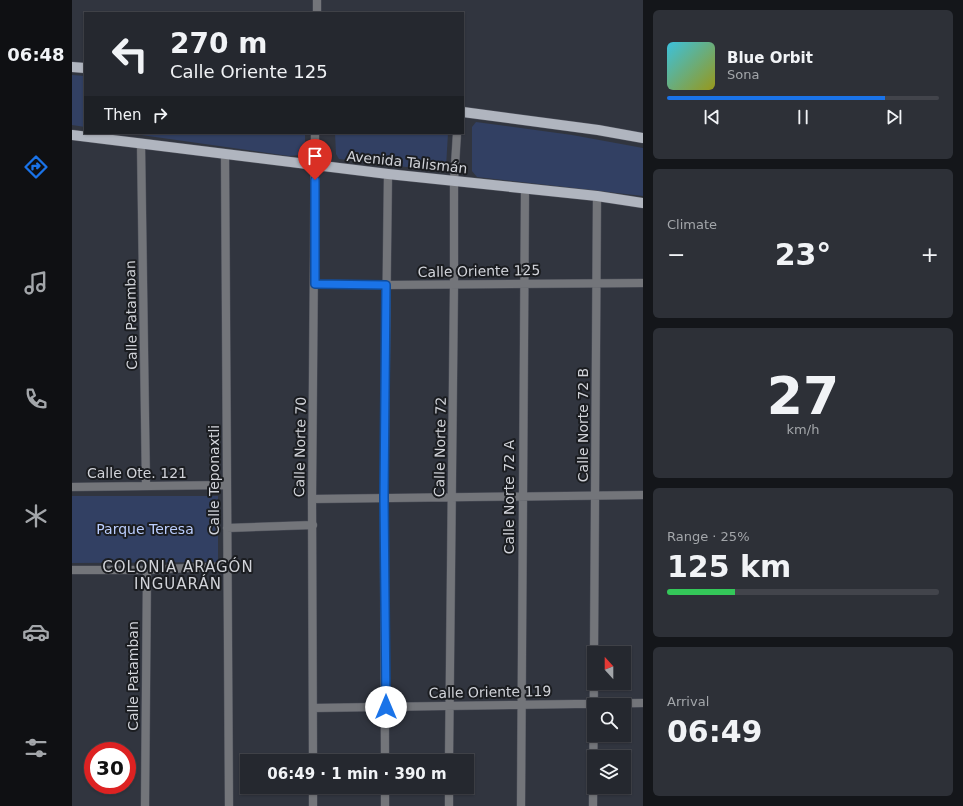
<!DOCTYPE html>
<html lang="en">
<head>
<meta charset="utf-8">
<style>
	:root { --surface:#25282f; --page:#2d3037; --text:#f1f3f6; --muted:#a3a6aa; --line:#42444b; --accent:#1a73e8 }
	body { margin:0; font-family:"DejaVu Sans",sans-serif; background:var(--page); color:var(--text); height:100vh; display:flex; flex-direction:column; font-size:15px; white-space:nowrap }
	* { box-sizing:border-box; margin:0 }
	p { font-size:13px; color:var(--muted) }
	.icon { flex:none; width:22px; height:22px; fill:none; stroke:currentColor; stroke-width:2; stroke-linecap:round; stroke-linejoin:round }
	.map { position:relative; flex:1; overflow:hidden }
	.side { display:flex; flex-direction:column; gap:10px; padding:10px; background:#14161a; width:320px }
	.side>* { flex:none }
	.hud { position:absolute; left:12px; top:12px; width:380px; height:122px; border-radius:0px; box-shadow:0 1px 3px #0004,0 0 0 1px var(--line); background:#25282f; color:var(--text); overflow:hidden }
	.needle { width:26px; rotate:339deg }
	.buttons { position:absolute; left:515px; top:646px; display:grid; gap:8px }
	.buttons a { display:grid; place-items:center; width:44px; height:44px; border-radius:0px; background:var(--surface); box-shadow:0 1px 3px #0004,0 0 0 1px var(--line); font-size:20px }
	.speed { position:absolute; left:12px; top:742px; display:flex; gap:8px; font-size:20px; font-weight:700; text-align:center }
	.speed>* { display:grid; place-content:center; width:52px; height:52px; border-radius:50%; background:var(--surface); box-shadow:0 1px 3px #0004,0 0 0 1px var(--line); line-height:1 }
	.speed .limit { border:6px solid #d22; background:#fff; color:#111 }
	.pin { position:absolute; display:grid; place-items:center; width:34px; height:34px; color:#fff; margin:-41px -17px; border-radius:50% 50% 50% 0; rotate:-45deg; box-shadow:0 0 4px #0007 }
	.pin .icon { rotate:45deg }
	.me { position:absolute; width:44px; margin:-22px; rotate:0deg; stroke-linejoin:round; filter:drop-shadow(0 0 3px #0008) }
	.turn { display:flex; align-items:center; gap:14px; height:84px; padding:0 20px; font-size:18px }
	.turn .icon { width:52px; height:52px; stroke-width:2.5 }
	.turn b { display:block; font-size:28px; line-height:34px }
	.then { display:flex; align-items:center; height:38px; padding:0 20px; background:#0003; gap:8px; font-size:15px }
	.big { font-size:30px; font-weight:600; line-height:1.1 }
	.side .widget { flex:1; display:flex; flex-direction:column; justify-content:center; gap:6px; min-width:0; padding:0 14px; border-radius:6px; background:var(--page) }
	.side .dial { align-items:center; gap:0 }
	.dial b { font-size:52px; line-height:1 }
	.song { display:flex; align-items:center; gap:12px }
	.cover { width:48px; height:48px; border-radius:6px; background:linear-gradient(135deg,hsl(190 70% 55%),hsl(60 70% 35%)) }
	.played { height:4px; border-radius:2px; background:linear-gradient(90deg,var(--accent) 80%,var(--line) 80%) }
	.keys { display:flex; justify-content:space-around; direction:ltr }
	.heat { display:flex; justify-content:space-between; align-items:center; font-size:22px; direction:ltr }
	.charge { height:6px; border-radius:3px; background:linear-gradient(90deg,#34c759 25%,var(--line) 0) }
	.trip { position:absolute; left:168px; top:754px; width:234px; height:40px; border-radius:0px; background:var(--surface); box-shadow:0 1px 3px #0004,0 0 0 1px var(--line); font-weight:600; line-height:40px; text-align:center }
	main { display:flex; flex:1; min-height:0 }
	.tab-bar { display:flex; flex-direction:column; width:72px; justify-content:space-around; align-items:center; background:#0f1013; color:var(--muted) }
	.tab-bar .icon { width:28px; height:28px }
	.tab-bar .active { color:var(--accent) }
	.tab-bar b { font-size:18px; color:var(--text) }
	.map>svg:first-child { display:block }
	.green { fill:#324063 }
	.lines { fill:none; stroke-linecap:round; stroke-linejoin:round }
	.street-casing { stroke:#4e515b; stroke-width:9 }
	.primary-casing { stroke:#4e515b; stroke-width:11 }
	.street { stroke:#73757a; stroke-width:8 }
	.primary { stroke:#b0b5bf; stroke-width:10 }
	.route-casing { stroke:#114b97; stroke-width:10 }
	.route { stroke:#1a73e8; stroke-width:7 }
	.labels { text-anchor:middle; stroke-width:4; stroke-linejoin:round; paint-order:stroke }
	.street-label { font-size:14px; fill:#d1d3d9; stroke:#1b1d21 }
	.park-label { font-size:14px; fill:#bbcefe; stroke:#1b1d21 }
	.neighbourhood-label { font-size:15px; letter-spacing:1px; fill:#d1d3d9; stroke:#1b1d21 }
</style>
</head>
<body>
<main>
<nav class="tab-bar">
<b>06:48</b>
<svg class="icon active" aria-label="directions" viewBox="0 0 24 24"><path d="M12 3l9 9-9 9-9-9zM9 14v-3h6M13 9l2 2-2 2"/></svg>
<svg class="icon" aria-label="music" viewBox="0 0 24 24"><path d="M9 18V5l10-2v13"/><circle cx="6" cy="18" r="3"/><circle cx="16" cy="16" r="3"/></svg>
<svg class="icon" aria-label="phone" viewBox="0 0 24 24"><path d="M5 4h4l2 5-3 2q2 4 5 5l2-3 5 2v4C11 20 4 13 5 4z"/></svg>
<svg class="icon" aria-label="climate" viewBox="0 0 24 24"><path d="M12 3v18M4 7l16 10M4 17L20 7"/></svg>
<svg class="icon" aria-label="car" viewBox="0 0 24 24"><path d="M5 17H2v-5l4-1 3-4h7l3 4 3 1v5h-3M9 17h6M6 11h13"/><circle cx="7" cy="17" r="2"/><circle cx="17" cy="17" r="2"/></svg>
<svg class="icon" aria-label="filters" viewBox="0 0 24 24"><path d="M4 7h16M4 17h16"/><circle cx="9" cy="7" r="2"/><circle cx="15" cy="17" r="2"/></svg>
</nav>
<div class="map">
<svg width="571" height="806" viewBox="0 0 571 806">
	<rect width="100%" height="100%" fill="#31353f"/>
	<path class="green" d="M0,75L13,76V127L0,125Z
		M404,122L500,135L571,148V196L405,177L400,171V127Z
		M55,133H233V148L229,155L217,156Z
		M263,133H376L374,167L368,171L267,159L264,154Z
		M0,496H146V562L0,563Z"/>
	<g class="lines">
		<g class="street-casing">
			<path id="street" d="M245,13V0
				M69,144L74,486
				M153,154L157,806
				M243,284L314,285L571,283
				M0,487L155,485
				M240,499L571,495
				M155,528L241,525
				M0,570H75L155,566
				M522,653L525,196
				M241,708L571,703
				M241,761L240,499L243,133
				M313,761L312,497L316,174
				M377,761L382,284V181L385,133
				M241,787V806
				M73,806L75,570
				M313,806V787
				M377,806V787
				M449,806L453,189
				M521,806L522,669"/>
		</g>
		<g class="primary-casing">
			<path id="primary" d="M0,67L13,68
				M391,112L526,130L571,138
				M0,135L316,174L525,196L571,203"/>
		</g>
		<use href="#street" class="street"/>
		<use href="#primary" class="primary"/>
	</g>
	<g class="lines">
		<g class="route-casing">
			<path id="route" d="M243,180V284L314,285L312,497L314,707"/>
		</g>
		<use href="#route" class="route"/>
	</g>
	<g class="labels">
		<g class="street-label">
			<text transform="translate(335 162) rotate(6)" y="5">Avenida Talismán</text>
			<text transform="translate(407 271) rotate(-1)" y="5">Calle Oriente 125</text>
			<text transform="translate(59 315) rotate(-91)" y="5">Calle Patamban</text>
			<text transform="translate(511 425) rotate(-90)" y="5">Calle Norte 72 B</text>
			<text transform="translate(228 447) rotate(-89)" y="5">Calle Norte 70</text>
			<text transform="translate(368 447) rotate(-89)" y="5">Calle Norte 72</text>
			<text x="65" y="478">Calle Ote. 121</text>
			<text transform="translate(142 480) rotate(-90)" y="5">Calle Teponaxtli</text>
			<text transform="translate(437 497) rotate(-90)" y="5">Calle Norte 72 A</text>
			<text transform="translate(61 676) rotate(-90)" y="5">Calle Patamban</text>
			<text transform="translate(418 692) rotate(-1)" y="5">Calle Oriente 119</text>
		</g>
		<g class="park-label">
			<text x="73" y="534">Parque Teresa</text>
		</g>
		<g class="neighbourhood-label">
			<text x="106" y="572">COLONIA ARAGÓN<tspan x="106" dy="17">INGUARÁN</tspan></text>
		</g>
	</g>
</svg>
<div class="buttons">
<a><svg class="needle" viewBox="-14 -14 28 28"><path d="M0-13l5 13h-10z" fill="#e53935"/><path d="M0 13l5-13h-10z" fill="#a3a6aa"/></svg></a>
<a><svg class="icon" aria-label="search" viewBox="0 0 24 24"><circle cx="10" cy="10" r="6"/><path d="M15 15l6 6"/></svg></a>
<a><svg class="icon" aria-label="layers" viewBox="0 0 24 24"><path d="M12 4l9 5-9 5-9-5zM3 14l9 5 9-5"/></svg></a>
</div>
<div class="speed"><div class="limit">30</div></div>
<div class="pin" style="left:243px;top:180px;background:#d93025"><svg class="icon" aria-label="arrive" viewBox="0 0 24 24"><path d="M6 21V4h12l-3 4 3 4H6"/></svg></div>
<svg class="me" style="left:314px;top:707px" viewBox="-20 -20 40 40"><circle r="19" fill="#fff"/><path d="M0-13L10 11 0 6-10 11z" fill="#1a73e8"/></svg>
<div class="trip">06:49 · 1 min · 390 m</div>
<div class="hud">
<div class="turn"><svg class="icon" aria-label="left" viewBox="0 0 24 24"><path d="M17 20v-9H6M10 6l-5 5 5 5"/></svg><div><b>270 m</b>Calle Oriente 125</div></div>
<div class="then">Then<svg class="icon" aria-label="right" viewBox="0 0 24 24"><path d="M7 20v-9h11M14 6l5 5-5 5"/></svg></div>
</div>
</div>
<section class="side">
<div class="widget">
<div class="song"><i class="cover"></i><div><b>Blue Orbit</b><p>Sona</p></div></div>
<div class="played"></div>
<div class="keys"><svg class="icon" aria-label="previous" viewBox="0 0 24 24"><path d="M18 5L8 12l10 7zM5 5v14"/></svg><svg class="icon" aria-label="pause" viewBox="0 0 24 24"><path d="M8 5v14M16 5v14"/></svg><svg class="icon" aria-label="next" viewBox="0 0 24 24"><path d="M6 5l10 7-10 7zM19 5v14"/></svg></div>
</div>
<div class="widget"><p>Climate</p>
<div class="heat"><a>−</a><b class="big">23°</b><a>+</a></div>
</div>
<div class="widget dial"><b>27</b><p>km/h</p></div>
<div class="widget"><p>Range · 25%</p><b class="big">125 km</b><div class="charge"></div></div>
<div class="widget"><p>Arrival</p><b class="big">06:49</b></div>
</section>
</main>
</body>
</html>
